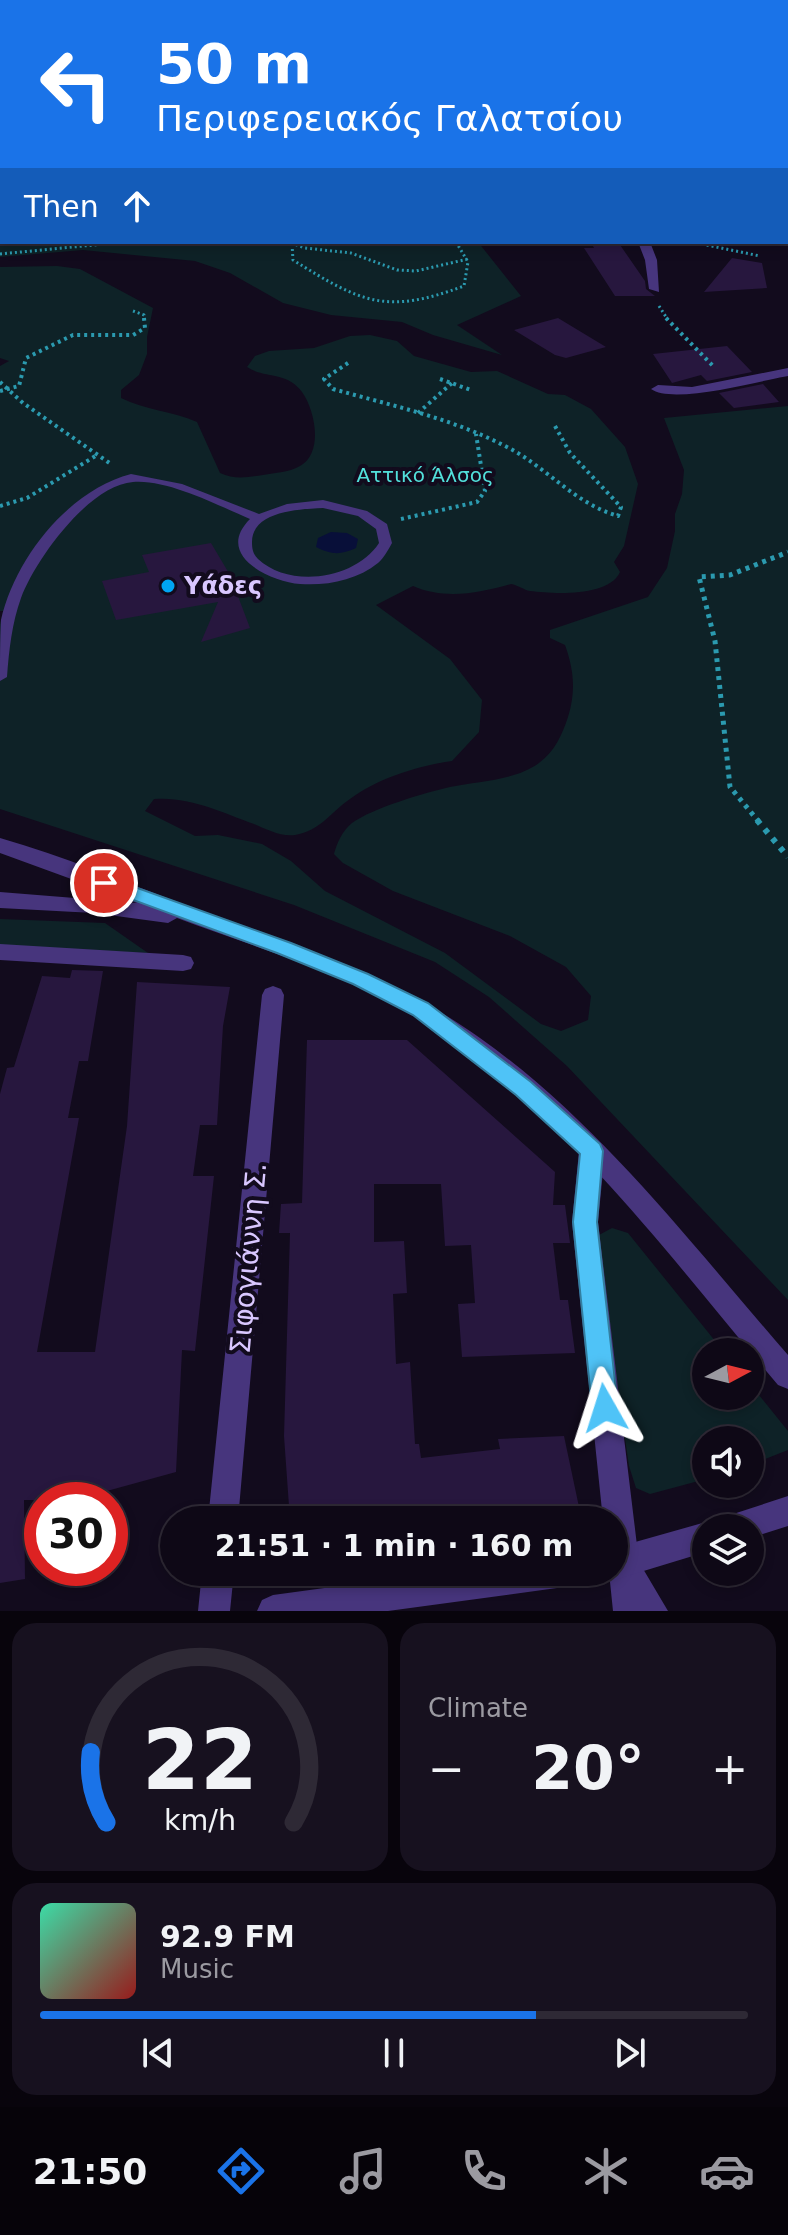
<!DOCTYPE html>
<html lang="en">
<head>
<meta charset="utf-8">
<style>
	:root { --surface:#0e0816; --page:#17111f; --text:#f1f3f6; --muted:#9b9aa1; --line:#2e2935; --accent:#1a73e8 }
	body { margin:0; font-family:"DejaVu Sans",sans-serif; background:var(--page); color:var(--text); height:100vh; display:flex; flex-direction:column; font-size:30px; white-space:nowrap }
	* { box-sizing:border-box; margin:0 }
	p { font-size:26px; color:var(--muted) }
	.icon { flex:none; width:44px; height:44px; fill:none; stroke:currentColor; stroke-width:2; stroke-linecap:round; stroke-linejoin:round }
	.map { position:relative; height:1611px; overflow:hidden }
	.drawer { display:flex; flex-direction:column; gap:12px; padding:12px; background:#08040c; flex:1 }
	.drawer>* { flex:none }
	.guide { position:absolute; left:0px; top:0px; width:788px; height:244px; box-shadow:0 4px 12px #0003,0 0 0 2px var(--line); background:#1a73e8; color:#fff; overflow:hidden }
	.needle { width:52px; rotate:83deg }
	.fabs { position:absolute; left:692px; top:1338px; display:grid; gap:16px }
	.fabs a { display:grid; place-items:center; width:72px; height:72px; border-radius:50%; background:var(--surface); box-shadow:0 4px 12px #0003,0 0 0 2px var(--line); font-size:40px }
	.speed { position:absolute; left:24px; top:1482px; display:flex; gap:16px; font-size:40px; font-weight:700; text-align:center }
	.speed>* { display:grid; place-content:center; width:104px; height:104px; border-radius:50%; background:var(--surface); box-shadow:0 4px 12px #0003,0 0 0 2px var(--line); line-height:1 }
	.speed .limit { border:12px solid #d22; background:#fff; color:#111 }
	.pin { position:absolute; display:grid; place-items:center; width:68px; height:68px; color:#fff; margin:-34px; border:4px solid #fff; border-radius:50%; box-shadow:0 2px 8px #0007 }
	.me { position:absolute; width:88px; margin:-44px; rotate:354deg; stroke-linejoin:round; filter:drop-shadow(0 0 6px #0008) }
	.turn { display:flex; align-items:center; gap:28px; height:168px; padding:0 24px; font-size:36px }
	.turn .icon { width:104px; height:104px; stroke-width:2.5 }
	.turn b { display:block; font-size:56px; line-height:68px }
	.then { display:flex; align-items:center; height:76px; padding:0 24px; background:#0003; gap:16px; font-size:30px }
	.big { font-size:60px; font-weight:700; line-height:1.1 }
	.drawer .tile { flex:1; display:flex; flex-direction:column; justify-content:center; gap:12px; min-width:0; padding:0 28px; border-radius:24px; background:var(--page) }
	.drawer .dial { align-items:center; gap:0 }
	.dial svg { height:208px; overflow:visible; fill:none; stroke:var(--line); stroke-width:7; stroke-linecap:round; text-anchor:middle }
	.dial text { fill:var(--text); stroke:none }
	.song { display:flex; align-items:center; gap:24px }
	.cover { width:96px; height:96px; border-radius:12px; background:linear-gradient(135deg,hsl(160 70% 55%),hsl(0 70% 35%)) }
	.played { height:8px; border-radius:4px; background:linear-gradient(90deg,var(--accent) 70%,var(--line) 70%) }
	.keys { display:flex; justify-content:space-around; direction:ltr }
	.heat { display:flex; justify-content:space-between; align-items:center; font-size:44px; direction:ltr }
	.drawer .tiles { flex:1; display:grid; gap:12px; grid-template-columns:1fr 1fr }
	.tile:last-child { grid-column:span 2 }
	.trip { position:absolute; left:160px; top:1506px; width:468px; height:80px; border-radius:40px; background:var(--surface); box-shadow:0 4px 12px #0003,0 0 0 2px var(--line); font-weight:700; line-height:80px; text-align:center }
	.menu { display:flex; height:128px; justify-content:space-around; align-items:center; background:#060309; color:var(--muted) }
	.menu .icon { width:56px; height:56px }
	.menu .active { color:var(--accent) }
	.menu b { font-size:36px; color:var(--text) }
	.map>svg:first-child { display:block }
	.green { fill:#0e2227 }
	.water { fill:#080f39 }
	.building { fill:#27173e }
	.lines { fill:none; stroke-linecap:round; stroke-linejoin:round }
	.path-far4 { stroke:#2b9aaf; stroke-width:2; stroke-dasharray:2 3; stroke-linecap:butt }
	.path-far3 { stroke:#2b9aaf; stroke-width:3; stroke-dasharray:2 3; stroke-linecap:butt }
	.path-far2 { stroke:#2b9aaf; stroke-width:4; stroke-dasharray:3 4; stroke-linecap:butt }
	.path-far1 { stroke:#2b9aaf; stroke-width:5; stroke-dasharray:4 5; stroke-linecap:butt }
	.path { stroke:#2b9aaf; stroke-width:6; stroke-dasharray:5 7; stroke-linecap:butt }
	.service { fill:#47357d; fill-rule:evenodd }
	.minor { fill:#47357d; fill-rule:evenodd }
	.tertiary { fill:#47357d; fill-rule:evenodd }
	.route { fill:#4fc3f7; stroke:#337fa1; stroke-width:2 }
	.poi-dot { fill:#00a5f2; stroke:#120b1d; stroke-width:3 }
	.labels { text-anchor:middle; stroke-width:8; stroke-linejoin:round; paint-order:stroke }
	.far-park-label { font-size:20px; fill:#52e0db; stroke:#120b1d }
	.poi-label { font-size:24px; font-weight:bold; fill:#d9c7ff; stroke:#120b1d; text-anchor:start }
	.near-street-label { font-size:28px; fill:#d9c7ff; stroke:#120b1d }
</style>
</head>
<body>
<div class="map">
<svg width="788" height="1611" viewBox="0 0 788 1611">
	<rect width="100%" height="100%" fill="#120b1d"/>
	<path class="green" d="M0,0H431L452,2H2L0,142Z
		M0,223L2,242H478L521,296L457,325L502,355L433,335L402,322L331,315L283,303L230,273L195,261L83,250L0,257Z
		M57,266L80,269L153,308L147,337V354L139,375L121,390V398C145,410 172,411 197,422L220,473C235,480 248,477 263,475C275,473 290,472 300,466C324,453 315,410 302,392C287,371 265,379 247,367L255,356L269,351L314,348L350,336L370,335L397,341L414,356L471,372L497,371L548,394L565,395L591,409L625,447L638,484L624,546L614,562L620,572C609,597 554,594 530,591C524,590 518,585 511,584C479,593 445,600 413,586L376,605L450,659L482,700L479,732L452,761C418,766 378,778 350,799C331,812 320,831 295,835C281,837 266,829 254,824C221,812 189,796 154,799L145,811L195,836L218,835L262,844L291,861L325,891L445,953L541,1024L561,1031L588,1020L591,996L566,967L510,936L393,891L343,863L334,854C337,843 342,831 352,823C373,808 424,793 450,787C479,781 514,781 539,763C555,751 562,735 568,717C576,691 574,670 565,645L550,638V630L648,597L667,568L675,531V514L682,494L684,470L664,418L788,406V1300L567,1066L489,997L435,962L294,905L0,809V624L3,611H0V366L9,361L0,358V267Z
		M0,919L105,923L148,953L0,946Z
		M612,1228L628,1233L724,1352H706V1396H750V1384L788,1431V1450L750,1465V1440H706V1479L650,1494L636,1488L629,1466L599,1258V1235Z"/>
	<path class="water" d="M331,532L347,533L358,539L356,548C341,555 331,555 316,547L318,538Z"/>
	<path class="building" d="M591,242H618L645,281L646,289L655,296H615L584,248H594Z
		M732,258L762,263L767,288L704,292Z
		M558,318L606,347L566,358L555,355L514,330Z
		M727,346L752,372L707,381L701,375L672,383L653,354Z
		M763,384L779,402L734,408L719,393Z
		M211,543L230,575L250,628L201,642L218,602L116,620L102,581L149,572L142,555Z
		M72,970L103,971L88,1061H79L68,1118H79L37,1352H95L127,1126L137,982L230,987L223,1026L217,1125H200L193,1176H214L195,1351L182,1350L176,1472L74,1500H24L25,1579L0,1583V1094L7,1068L14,1067L42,976L70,978Z
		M307,1040H407L555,1172L553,1205H565L570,1243H553L560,1300H568L575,1353L462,1357L458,1304L475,1303L471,1245L445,1246L441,1184H374V1242L404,1241L407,1293L393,1294L396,1364L410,1362L415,1444H419L421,1458L500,1449L498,1439L564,1436L579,1507L502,1515L501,1510L421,1520H290L284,1436L290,1233H279L281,1204L302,1203Z"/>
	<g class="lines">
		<path class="path-far4" d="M282,0L289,2
			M47,2L61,0
			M214,2L243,0"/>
		<path class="path-far3" d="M692,242L760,256
			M291,243L305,248L351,253L397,270L416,271L468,259
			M292,244L293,260C362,303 386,315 464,286L468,262L456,242
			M0,254L125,242
			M659,306L668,320
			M133,311L144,315V320"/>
		<path class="path-far2" d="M666,318L713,366
			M348,363L324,379L333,389C390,405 450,418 503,445C545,465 573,503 618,516L621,507L570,453L555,426
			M440,379L471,390
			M0,382L23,403L111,464
			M0,391L19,386L26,358L73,335H133L145,328L144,318
			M418,413L452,383
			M0,506L27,498L97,455
			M401,519L477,502L485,491L476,434"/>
		<path class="path-far1" d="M759,822L730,787L715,641L699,577L730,575L788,552"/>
		<path class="path" d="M757,820L788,857"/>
		<path class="service" d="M131,474L182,484L259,514L287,504L323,500L367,511L387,524L392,543C388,550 384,558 378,563C357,580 327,586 300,584C269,581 214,555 250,519C219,506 168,479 133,482C89,485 35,560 21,598C12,623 9,650 7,677L0,681C0,662 0,639 1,620C15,558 69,490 131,474ZM323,508L358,516L376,529L379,543C356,579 290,589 258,559C253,554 252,549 252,542C252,511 300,509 323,508Z"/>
		<path class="minor" d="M525,0H668L670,2H523Z
			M786,10H788V16H786Z
			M0,141H2V147H0Z
			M786,144H788V150H786Z
			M786,177H788V184H786Z
			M638,242H650L657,260L659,292L649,289L645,260Z
			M788,368V376C758,381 673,405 651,389L658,385L692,387Z
			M0,944L183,955L191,957L194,963L191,969L183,971L0,960Z
			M273,986L281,989L284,995L238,1520H208L262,995L265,989Z
			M592,1141L601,1144L605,1151L598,1222L639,1562L668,1611H613L609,1572H614V1520H603L572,1222L579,1151L583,1144Z
			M202,1572H234L230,1611H198Z"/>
		<path class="tertiary" d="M438,0H465L467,2H440Z
			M786,27H788V33H786Z
			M0,838C64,856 126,883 188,906C292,944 389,973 480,1038C600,1123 692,1245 788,1355V1389L778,1385C668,1255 561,1107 412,1015C340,971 256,948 177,918L168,923L94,913L0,908V892L137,903L0,853Z
			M788,1496V1526L750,1538V1528H720L724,1517Z
			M706,1522L718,1528H706V1552L614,1580L603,1575L602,1572H614V1548Z
			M442,1572H573L568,1583L557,1588L388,1611H257L262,1600L273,1595Z"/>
	</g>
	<path class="route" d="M104,876L291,943L368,974L428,1003L531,1082L600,1144L603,1151L597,1222L618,1408L614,1417L605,1420L596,1417L592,1408L573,1222L580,1154L516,1095L413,1015L353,984L277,953L98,887L95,883L98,878Z"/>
	<circle class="poi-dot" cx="168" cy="586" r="8"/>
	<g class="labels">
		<g class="far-park-label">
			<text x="425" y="482">Αττικό Άλσος</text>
		</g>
		<g class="poi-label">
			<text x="184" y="594">Υάδες</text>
		</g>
		<g class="near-street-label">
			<text transform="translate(248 1258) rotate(-85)" y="10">Σιφογιάννη Σ.</text>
		</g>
	</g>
</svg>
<div class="fabs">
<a><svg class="needle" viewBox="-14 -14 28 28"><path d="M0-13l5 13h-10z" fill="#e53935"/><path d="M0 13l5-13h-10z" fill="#9b9aa1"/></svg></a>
<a><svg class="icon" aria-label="sound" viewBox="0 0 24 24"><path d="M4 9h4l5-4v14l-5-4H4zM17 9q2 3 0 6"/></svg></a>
<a><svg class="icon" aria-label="layers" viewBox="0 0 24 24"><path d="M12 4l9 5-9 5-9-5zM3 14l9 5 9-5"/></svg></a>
</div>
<div class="speed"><div class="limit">30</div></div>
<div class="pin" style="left:104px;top:883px;background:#d93025"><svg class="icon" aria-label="arrive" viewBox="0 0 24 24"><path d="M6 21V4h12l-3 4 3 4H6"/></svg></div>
<svg class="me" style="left:605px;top:1408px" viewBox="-20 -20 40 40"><path d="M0-17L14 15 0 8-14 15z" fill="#4fc3f7" stroke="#fff" stroke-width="4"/></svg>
<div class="trip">21:51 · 1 min · 160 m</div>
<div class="guide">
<div class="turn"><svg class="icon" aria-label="left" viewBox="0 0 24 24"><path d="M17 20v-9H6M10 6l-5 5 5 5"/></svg><div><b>50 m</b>Περιφερειακός Γαλατσίου</div></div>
<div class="then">Then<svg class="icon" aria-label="ahead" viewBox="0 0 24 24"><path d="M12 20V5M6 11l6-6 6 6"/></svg></div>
</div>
</div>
<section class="drawer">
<div class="tiles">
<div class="tile dial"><svg viewBox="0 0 100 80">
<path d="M14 69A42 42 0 1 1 86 69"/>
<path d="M14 69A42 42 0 0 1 8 42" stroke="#1a73e8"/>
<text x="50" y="56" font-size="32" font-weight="700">22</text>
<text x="50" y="72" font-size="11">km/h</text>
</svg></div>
<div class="tile"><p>Climate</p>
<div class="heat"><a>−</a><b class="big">20°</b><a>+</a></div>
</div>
<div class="tile">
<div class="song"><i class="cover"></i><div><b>92.9 FM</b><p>Music</p></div></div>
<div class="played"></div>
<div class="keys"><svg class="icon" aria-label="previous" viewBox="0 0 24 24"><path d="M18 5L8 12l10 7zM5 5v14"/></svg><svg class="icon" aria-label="pause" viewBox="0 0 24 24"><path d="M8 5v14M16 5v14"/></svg><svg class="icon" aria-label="next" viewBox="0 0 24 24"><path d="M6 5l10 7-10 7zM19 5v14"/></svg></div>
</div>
</div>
</section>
<nav class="menu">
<b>21:50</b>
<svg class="icon active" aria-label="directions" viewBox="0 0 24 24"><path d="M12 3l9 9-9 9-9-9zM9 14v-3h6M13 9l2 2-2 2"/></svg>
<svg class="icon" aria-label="music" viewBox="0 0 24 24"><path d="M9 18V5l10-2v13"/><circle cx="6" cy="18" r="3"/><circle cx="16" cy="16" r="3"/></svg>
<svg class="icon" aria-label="phone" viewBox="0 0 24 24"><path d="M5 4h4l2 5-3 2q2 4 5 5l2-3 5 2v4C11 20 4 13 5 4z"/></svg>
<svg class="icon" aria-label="climate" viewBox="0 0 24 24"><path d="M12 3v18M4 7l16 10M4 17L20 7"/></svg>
<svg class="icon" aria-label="car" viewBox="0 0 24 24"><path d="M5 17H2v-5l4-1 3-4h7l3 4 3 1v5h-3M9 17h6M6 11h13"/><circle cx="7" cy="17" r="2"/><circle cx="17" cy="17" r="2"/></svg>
</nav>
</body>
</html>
